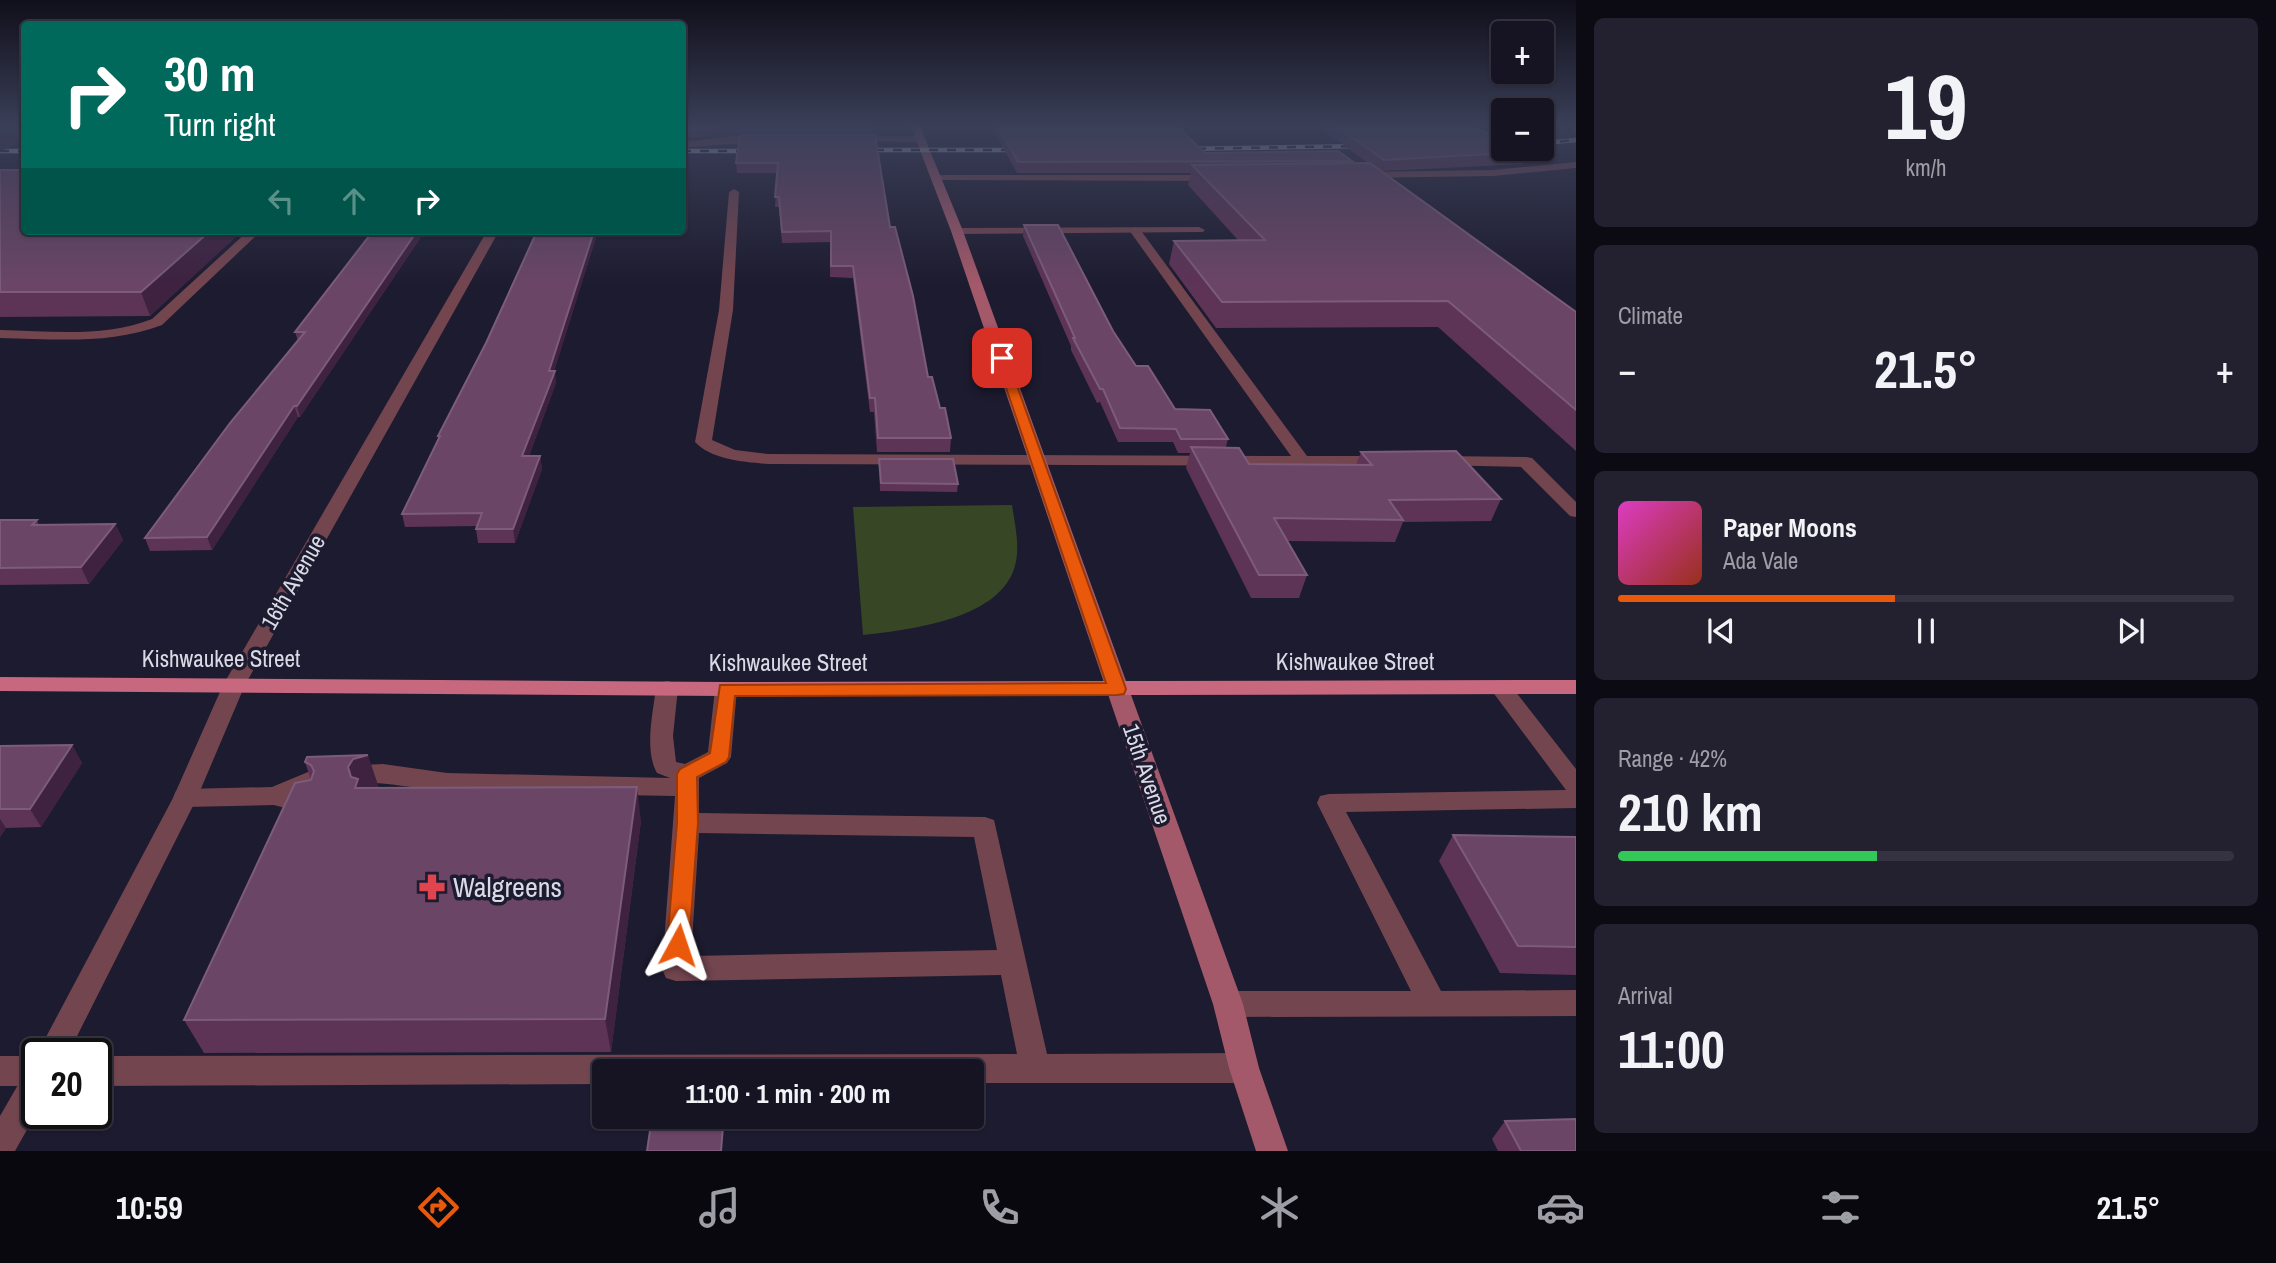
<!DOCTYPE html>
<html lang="en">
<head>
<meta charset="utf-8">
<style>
	:root { --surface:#161423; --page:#232130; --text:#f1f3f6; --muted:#9e9ea6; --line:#353341; --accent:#ea580c }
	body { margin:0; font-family:"Archivo Narrow",sans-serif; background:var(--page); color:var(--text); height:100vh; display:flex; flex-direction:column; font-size:26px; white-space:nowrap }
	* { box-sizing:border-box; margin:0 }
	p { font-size:23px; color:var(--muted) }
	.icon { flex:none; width:38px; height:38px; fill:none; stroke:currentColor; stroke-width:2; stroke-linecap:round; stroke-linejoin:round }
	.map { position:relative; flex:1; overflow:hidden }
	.panel { display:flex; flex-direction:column; gap:18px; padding:18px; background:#0c0b13; width:700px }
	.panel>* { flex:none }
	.guide { position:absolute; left:21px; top:21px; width:665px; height:214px; border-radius:7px; box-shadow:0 2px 5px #0004,0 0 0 2px var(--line); background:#00695c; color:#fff; overflow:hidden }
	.tools { position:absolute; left:1491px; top:21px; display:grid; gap:14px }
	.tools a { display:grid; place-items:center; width:63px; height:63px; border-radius:7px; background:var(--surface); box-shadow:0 2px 5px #0004,0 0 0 2px var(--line); font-size:35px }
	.speed { position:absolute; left:21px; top:1038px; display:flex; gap:14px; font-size:35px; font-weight:700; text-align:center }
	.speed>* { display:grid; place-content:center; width:91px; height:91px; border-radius:50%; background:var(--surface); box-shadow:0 2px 5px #0004,0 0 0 2px var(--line); line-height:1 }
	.speed .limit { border:4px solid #111; border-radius:10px; background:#fff; color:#111 }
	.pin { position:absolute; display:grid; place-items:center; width:60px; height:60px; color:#fff; margin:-30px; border-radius:14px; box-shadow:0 4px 10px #0006 }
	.me { position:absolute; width:77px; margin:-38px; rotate:5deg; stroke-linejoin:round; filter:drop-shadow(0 0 5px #0008) }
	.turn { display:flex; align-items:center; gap:24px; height:147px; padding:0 28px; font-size:32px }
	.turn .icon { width:91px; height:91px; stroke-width:2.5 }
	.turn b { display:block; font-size:49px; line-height:60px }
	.lanes { display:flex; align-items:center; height:66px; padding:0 28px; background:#0003; justify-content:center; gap:35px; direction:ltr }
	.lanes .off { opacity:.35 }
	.big { font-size:52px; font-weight:700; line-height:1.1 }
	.panel .card { flex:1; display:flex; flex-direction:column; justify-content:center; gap:10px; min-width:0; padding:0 24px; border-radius:10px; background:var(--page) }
	.panel .dial { align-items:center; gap:0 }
	.dial b { font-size:91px; line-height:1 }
	.song { display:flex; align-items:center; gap:21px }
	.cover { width:84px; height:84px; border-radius:10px; background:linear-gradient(135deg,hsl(310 70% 55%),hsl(10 70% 35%)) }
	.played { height:7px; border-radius:4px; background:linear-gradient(90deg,var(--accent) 45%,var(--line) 45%) }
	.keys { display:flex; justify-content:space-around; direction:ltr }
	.heat { display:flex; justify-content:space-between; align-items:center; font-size:38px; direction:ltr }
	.charge { height:10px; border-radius:5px; background:linear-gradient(90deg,#34c759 42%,var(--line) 0) }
	.trip { position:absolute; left:592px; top:1059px; width:392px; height:70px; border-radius:7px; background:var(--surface); box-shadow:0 2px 5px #0004,0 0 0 2px var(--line); font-weight:700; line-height:70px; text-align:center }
	.tab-bar { display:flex; height:112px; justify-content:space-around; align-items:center; background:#09080e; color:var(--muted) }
	.tab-bar .icon { width:49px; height:49px }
	.tab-bar .current { color:var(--accent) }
	.tab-bar b { font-size:32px; color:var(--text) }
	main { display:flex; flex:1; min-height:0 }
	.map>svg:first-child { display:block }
	.green { fill:#374725 }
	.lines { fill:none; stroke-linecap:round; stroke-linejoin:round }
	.service { fill:#73454f; fill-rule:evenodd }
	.minor { fill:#73454f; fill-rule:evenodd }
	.secondary { fill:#a3596a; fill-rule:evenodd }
	.primary { fill:#c8687f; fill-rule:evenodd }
	.rail-casing { stroke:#c7c7d4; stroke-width:4.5 }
	.rail { stroke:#1d1b2f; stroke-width:2.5; stroke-dasharray:9; stroke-linecap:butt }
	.wall { fill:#5d3356 }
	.shaded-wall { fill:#3e2240 }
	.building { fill:#6b4566; stroke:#7c5c7a; stroke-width:2 }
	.route { fill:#ea580c; stroke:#983908; stroke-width:2 }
	.labels { text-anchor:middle; stroke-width:7; stroke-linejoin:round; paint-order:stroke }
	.street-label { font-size:23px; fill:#dadae7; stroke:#1d1b2f }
	.near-poi-label { font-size:28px; fill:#dadae7; stroke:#1d1b2f; text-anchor:start }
</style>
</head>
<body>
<main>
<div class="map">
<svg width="1576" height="1151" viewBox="0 0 1576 1151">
	<rect width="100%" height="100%" fill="#1d1b2f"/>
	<path class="green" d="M1012,505C1015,526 1021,548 1014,569C997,620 908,630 863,635L853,507Z"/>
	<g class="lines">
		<path class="service" d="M735,136H764L769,139C762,143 696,146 682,148V142Z
			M850,136H919L924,139L919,142L847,141V137Z
			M1576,162V168L1493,176L1361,178L1356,175L1361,172L1493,170Z
			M935,175H1215L1220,178L1215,181L931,180V176Z
			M734,189L739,192L733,310L712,440L735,450L768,454L1291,456L1129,230L1135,227L1139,228L1307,456H1384L1392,461L1384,466L768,464C745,462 712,460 695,442L719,310L729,192Z
			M248,231H261L162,325C110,345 54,339 0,338V330C50,331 104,338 152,319Z
			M1439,456L1526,457L1534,462L1526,467L1433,465L1431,461Z
			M1500,680L1508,682L1576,769V808L1346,812L1441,991L1576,990V1016L1228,1017L1218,1013L1213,1004L1218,995L1228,991H1411L1317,803L1320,796L1329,794L1566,790L1489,687L1492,682Z
			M667,681L675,683L678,688L673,736L676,762L685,764L708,752L715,689L718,684L726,682L734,684L737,689L731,757L727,763L699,778V813L985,817L994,820L1047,1054L1244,1053L1255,1058L1259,1068L1255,1078L1244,1083H971V1071H604V1084L96,1086V1056L1017,1054L1001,975L676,981L666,978L662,969L675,796C600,794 524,796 449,791C390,787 354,771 296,797L294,806L285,808L274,805L185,807L176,805L173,798L176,791L185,789L272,787L320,767L383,764L447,773L670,778L657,773C644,750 653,713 656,688L659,683ZM699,833L974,837L997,950L691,956Z
			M0,1056H37V1086H0Z"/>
		<path class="minor" d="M1565,124H1576V131Z
			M1199,227L1205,230L1203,232L957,234L951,231L957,228Z
			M487,231H499L245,685L197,798L68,1054H37L173,798L223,685Z
			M1526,457L1532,458L1576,502V517L1570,516L1520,466L1518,462Z
			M37,1066V1112L15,1151H0V1116L26,1071Z"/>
		<path class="secondary" d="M910,124H919L963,231L1243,1004L1259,1068L1288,1151H1256L1229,1068L1213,1004L951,231Z"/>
		<path class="primary" d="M0,677L726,682L1576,680V694L726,696L0,691Z"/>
		<g class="rail-casing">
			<path id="rail" d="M1542,143L1576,140
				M1179,149L1365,146
				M857,150H1022
				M0,151H24
				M682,151H756"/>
		</g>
		<use href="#rail" class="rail"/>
	</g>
	<path class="wall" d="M682,124L873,125V133H735L702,137H682Z
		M984,124H1175L1205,153L1352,161V163H1368L1315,124H1467L1527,152L1523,164L1382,171L1576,312V451L1438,327L1216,328L1169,264L1174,241L1238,240L1188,185L1191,173H1017L991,126H984Z
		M740,135L890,227L928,377L951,438L950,452H877L874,412H870L853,278L830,277V242L782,243L779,207H775L777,173H737L736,163Z
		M0,170L24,231H242L150,316L0,317Z
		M1024,225L1113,331L1136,366L1175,409L1228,439L1226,447L1249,464L1356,465L1361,452L1501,499L1491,521L1403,522L1395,542L1286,541L1307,575L1299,598H1251L1186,468L1190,453H1178L1173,442H1118L1100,402L1097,403L1071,350V346L1023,236Z
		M373,231H425L300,417H298L212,550L150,551L145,538L298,341L295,332Z
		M537,231H598L554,371L556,383L529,456H540L542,469L515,543H478L476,529L477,526L405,527L402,514L438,439V436L486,343Z
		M879,459L958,484L957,492L880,491Z
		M0,520H37L39,525L115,524L123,540L89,584L0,585Z
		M72,745L82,763L41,827L6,828L0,837V746Z
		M305,762L379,787L641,821L611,1052L204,1053L184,1020L311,780Z
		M1453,835L1576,837V975L1500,973L1439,861Z
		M1505,1121L1576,1151H1498L1492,1139Z"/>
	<path class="shaded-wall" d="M9,124H24V139L0,152V129Z
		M735,125V133L702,137L701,129Z
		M210,231H242L150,316L141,292Z
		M417,231H425L300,417L297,406Z
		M594,231H598L553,375L555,371L556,383L524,469L522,456Z
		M294,406L298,417L212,550L207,537Z
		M540,456L542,469L515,543L513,529Z
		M115,524L123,540L89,584L81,567Z
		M72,745L82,763L41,827L30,809Z
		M368,755L379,788L363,810L348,767L353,759Z
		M637,787L641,821L611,1052L605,1019Z
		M0,819L6,828L0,837Z"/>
	<path class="building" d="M0,124H9L0,129Z
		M682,124H873V125H735L701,129H682Z
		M997,124H1175L1205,153L1338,151L1352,161L1018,162Z
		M1333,124H1467L1503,141V149H1519L1527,152L1384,160Z
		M740,135H875L890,227H895L913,296L928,377H932L940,408H945L951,438H878L875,398H870L853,266H831V231L782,232L779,197H775L778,163H736Z
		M1370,163L1576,312V410L1448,301L1222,302L1174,241L1265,240L1192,165Z
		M0,170H24V191L23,192H24V231H210L141,292H0Z
		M1024,225H1058L1113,331L1136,366H1148L1175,409L1210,410L1228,439H1181L1176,429L1120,428L1103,389H1100L1073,338H1075Z
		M373,231H417L297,406H294L207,537L145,538L230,423L305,332H295Z
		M537,231H594L549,371H555L522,456H540L513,529H476L482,513L402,514L440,436H438L486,343Z
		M1191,447L1239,448L1249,464L1372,465L1361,452L1456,451L1501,499L1389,500L1403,520L1274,518L1307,575H1259Z
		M879,459H953L958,484L881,483Z
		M0,520H37L32,525L115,524L81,567L0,568Z
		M72,745L30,809H0V746Z
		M368,755L353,759L348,767L351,777L358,779L355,788L637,787L605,1019L184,1020L295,783L311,780L314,771L311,765L305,762L307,757Z
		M1453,835L1576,837V947L1518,946Z
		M1576,1119V1151H1521L1505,1121Z
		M651,1124L723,1126L721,1151H647Z"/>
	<linearGradient id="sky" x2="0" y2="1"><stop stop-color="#100f1a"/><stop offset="0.44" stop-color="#3a3f58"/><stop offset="1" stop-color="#3a3f58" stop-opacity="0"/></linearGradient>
	<rect width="1576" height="285" fill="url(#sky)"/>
	<path class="route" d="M1002,354L1007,358L1126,689L1124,694L1117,695L735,696L729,757L726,762L697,777L698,823L689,945L686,952L678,955L670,952L667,945L677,823V774L680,769L710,753L720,685L1106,683L996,358Z"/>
	<defs>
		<g id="pharmacy-bare" transform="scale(2.1)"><path d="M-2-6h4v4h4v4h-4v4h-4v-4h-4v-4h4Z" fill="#e0444e" stroke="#1d1b2f" stroke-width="2.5" paint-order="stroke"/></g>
	</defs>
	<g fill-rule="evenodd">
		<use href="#pharmacy-bare" x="432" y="887"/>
	</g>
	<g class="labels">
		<g class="street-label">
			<text transform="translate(293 582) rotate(-60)" y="8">16th Avenue</text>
			<text x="221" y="667">Kishwaukee Street</text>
			<text x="1355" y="670">Kishwaukee Street</text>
			<text x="788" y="671">Kishwaukee Street</text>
			<text transform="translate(1147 774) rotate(71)" y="8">15th Avenue</text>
		</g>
		<g class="near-poi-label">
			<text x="453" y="897">Walgreens</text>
		</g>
	</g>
</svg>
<div class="tools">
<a>+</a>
<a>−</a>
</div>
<div class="speed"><div class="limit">20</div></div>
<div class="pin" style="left:1002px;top:358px;background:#d93025"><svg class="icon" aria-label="arrive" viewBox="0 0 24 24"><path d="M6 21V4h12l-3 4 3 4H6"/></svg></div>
<svg class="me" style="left:678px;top:945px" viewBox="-20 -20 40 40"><path d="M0-17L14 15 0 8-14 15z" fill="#ea580c" stroke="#fff" stroke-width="4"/></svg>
<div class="trip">11:00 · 1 min · 200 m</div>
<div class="guide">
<div class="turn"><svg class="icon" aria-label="right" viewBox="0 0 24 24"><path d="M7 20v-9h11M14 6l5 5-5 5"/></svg><div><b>30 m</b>Turn right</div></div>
<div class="lanes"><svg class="icon off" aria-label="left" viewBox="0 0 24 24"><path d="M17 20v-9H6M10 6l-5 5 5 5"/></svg><svg class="icon off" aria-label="ahead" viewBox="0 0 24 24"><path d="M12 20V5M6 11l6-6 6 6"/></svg><svg class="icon" aria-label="right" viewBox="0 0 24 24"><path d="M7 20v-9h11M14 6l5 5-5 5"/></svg></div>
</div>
</div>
<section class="panel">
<div class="card dial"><b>19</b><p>km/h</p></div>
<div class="card"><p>Climate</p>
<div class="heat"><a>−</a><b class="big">21.5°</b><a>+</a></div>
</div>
<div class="card">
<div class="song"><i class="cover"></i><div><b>Paper Moons</b><p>Ada Vale</p></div></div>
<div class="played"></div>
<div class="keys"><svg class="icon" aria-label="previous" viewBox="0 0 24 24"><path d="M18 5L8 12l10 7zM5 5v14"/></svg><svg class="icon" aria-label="pause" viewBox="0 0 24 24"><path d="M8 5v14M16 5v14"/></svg><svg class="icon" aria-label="next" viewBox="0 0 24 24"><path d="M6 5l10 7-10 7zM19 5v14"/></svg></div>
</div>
<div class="card"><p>Range · 42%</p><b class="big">210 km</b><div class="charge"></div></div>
<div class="card"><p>Arrival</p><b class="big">11:00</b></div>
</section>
</main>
<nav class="tab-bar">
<b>10:59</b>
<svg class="icon current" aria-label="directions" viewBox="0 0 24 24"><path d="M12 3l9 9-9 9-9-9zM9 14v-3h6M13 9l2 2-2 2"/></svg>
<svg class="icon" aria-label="music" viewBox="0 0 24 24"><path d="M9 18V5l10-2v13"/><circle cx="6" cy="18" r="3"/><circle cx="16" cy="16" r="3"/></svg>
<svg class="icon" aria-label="phone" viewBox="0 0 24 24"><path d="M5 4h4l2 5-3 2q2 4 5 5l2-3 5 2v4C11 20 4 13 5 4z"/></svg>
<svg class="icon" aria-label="climate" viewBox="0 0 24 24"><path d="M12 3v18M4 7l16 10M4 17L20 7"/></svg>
<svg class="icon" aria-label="car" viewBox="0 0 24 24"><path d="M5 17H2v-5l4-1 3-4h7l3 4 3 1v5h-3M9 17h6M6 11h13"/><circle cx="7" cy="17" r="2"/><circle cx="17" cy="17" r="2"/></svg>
<svg class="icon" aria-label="filters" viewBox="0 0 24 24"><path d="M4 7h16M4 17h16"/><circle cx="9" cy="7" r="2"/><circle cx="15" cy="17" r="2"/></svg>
<b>21.5°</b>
</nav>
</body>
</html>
